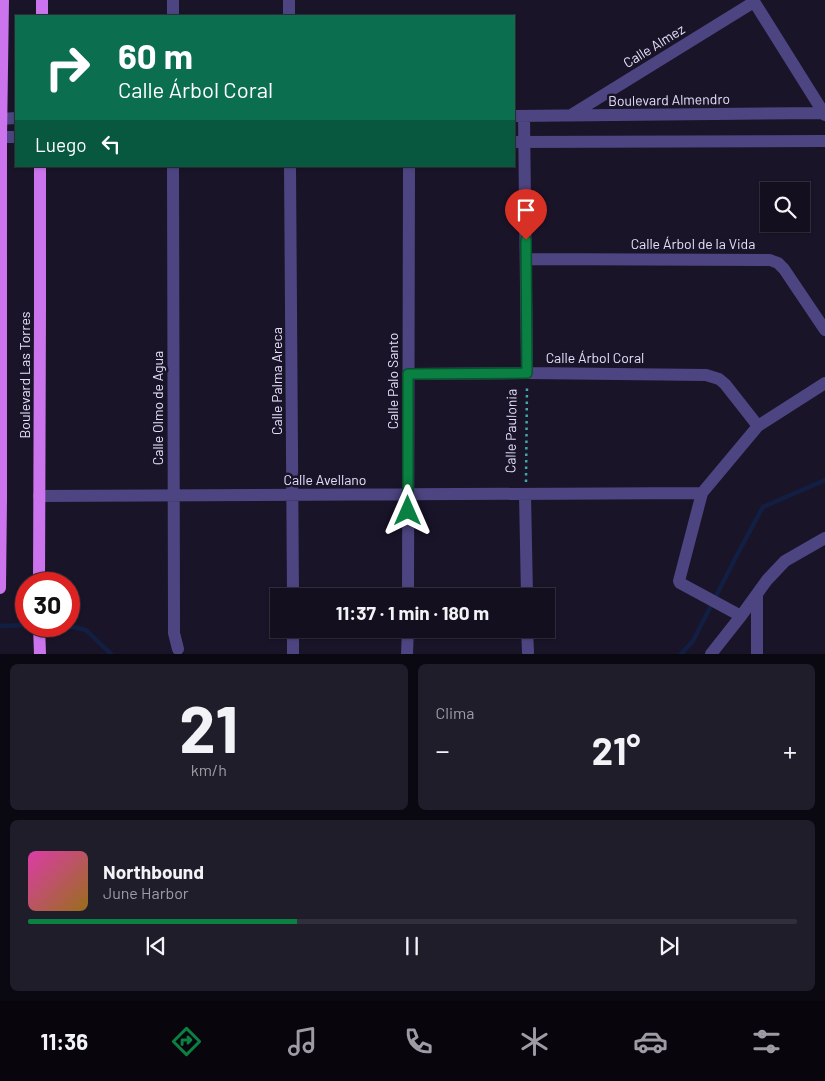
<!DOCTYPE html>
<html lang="es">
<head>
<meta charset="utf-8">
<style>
	:root { --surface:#130f1e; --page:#201d2b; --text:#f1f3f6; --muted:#9d9ca4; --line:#322f3c; --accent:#0b8043 }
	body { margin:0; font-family:Barlow,sans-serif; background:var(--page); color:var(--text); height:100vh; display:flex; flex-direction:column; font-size:19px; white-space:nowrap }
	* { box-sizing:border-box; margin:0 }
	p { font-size:16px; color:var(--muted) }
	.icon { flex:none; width:28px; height:28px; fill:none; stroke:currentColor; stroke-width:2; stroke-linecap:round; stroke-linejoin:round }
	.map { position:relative; height:654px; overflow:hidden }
	.panel { display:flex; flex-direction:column; gap:10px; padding:10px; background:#0a0810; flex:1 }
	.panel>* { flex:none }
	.banner { position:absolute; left:15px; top:15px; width:500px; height:152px; border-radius:0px; box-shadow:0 1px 4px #0004,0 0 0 1px var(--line); background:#0b6e4f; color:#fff; overflow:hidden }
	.buttons { position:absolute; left:760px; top:182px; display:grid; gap:10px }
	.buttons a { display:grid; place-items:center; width:50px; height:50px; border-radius:0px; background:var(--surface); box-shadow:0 1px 4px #0004,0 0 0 1px var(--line); font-size:25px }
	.speed { position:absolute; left:15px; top:572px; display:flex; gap:10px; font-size:25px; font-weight:700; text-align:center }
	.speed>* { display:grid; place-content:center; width:65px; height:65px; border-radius:50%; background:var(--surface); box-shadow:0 1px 4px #0004,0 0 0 1px var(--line); line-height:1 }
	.speed .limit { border:8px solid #d22; background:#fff; color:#111 }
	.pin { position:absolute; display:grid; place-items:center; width:42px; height:42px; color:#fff; margin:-51px -21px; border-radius:50% 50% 50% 0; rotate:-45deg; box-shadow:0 0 5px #0007 }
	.pin .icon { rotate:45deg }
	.me { position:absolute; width:55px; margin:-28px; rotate:0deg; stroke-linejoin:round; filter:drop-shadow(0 0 4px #0008) }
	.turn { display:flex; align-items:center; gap:18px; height:105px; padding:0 20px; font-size:22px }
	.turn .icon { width:65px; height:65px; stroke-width:2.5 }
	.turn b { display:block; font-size:35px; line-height:42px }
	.then { display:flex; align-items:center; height:48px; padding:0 20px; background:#0003; gap:10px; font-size:19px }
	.big { font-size:38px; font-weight:700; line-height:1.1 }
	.panel .tile { flex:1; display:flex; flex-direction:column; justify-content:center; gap:8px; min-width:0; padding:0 18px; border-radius:8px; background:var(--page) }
	.panel .dial { align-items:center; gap:0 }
	.dial b { font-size:65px; line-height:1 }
	.song { display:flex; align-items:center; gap:15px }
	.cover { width:60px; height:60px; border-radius:8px; background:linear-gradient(135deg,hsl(320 70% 55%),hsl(40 70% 35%)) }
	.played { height:5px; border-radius:2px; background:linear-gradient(90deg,var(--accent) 35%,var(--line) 35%) }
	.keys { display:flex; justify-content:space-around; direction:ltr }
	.heat { display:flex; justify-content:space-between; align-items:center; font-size:28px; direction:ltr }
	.panel .tiles { flex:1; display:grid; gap:10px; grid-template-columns:1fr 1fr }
	.tile:last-child { grid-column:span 2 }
	.trip { position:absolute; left:270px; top:588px; width:285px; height:50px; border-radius:0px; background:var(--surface); box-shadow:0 1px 4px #0004,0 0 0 1px var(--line); font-weight:700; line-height:50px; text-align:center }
	.dock { display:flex; height:80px; justify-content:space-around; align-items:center; background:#08060c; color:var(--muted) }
	.dock .icon { width:35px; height:35px }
	.dock .selected { color:var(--accent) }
	.dock b { font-size:22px; color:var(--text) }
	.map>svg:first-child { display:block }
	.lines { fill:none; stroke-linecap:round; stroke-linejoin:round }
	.stream { stroke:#121f43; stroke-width:4.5 }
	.path { stroke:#41a9ad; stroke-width:2.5; stroke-dasharray:2.5 4; stroke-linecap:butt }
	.minor { stroke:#4d4581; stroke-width:12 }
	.major { stroke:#cc74ed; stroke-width:12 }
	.route-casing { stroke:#07532c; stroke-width:12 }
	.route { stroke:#0b8043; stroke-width:9 }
	.labels { text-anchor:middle; stroke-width:5; stroke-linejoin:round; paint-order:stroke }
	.street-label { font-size:14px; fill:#e5dffb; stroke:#191428 }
</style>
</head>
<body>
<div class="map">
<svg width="825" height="654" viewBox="0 0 825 654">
	<rect width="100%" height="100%" fill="#191428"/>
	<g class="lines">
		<path class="stream" d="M0,626L26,625
			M69,626L86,630L111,654
			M681,654L693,641L738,553L763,507L825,480"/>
		<path class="path" d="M526,482L527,385"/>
		<path class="minor" d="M173,0V16
			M289,0V16
			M753,0L825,115
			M571,115L754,2
			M514,116L825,113
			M524,116L527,373
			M0,119L16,118
			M0,137H16
			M514,142L825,141
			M173,166L174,622V633L178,649
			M290,166L293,596
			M526,259L770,260L778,263L784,269L825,330
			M408,374L527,373L706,375L719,379L725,384L758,426
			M525,494L527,596
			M39,496L702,493
			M757,594V654
			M408,596L409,166
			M741,616L680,583L679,581L702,493L758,426L825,383
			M293,629V654
			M527,629L528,652
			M407,654L408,629
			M711,654L741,616L767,580L785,561L825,538"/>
		<path class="major" d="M42,16V0
			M39,584L40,309V166
			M0,588L1,499V137L3,0
			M39,626L40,654"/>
	</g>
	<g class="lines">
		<g class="route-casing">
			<path id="route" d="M408,511V374L527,373L526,240"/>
		</g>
		<use href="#route" class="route"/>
	</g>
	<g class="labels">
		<g class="street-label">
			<text transform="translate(654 46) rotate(-32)" y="5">Calle Almez</text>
			<text transform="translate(669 100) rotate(-1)" y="5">Boulevard Almendro</text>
			<text x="693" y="249">Calle Árbol de la Vida</text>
			<text x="595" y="363">Calle Árbol Coral</text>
			<text transform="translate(25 375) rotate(-90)" y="5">Boulevard Las Torres</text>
			<text transform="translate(277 381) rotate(-90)" y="5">Calle Palma Areca</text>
			<text transform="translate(393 381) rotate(-90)" y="5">Calle Palo Santo</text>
			<text transform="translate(158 408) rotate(-90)" y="5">Calle Olmo de Agua</text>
			<text transform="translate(511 431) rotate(-89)" y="5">Calle Paulonia</text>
			<text x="325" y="485">Calle Avellano</text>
		</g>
	</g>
</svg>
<div class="buttons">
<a><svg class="icon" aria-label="search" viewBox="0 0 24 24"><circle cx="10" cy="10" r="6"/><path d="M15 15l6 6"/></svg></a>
</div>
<div class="speed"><div class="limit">30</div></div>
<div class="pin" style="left:526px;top:240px;background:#d93025"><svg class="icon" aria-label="arrive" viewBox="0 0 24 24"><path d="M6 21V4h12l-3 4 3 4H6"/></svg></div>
<svg class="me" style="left:408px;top:511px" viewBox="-20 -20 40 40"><path d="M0-17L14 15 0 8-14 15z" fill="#0b8043" stroke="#fff" stroke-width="4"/></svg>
<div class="trip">11:37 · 1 min · 180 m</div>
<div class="banner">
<div class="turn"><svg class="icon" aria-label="right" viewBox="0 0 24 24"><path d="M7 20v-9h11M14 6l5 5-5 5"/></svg><div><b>60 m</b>Calle Árbol Coral</div></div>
<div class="then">Luego<svg class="icon" aria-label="left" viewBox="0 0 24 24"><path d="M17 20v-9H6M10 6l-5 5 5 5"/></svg></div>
</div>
</div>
<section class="panel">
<div class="tiles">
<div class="tile dial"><b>21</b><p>km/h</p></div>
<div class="tile"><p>Clima</p>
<div class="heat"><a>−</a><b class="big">21°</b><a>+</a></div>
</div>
<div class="tile">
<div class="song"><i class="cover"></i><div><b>Northbound</b><p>June Harbor</p></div></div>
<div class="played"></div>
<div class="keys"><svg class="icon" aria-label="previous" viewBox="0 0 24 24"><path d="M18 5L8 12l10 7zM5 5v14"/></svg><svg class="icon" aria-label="pause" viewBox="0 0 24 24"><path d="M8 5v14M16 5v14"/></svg><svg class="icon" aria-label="next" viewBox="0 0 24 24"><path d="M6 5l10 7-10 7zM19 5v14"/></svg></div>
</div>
</div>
</section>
<nav class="dock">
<b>11:36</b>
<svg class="icon selected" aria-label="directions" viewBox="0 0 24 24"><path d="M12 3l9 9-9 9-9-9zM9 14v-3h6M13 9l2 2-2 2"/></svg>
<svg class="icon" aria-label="music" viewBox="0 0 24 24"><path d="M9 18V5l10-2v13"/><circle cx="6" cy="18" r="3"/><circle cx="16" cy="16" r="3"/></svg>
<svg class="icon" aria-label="phone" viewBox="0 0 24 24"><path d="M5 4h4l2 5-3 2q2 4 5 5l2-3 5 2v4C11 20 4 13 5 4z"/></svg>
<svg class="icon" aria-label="climate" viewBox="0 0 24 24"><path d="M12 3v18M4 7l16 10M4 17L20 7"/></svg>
<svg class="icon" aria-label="car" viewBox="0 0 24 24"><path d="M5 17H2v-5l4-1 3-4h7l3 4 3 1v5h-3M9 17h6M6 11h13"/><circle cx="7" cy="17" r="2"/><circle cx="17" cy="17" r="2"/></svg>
<svg class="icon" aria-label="filters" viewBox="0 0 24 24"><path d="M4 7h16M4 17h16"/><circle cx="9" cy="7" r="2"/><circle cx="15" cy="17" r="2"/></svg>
</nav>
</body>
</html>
